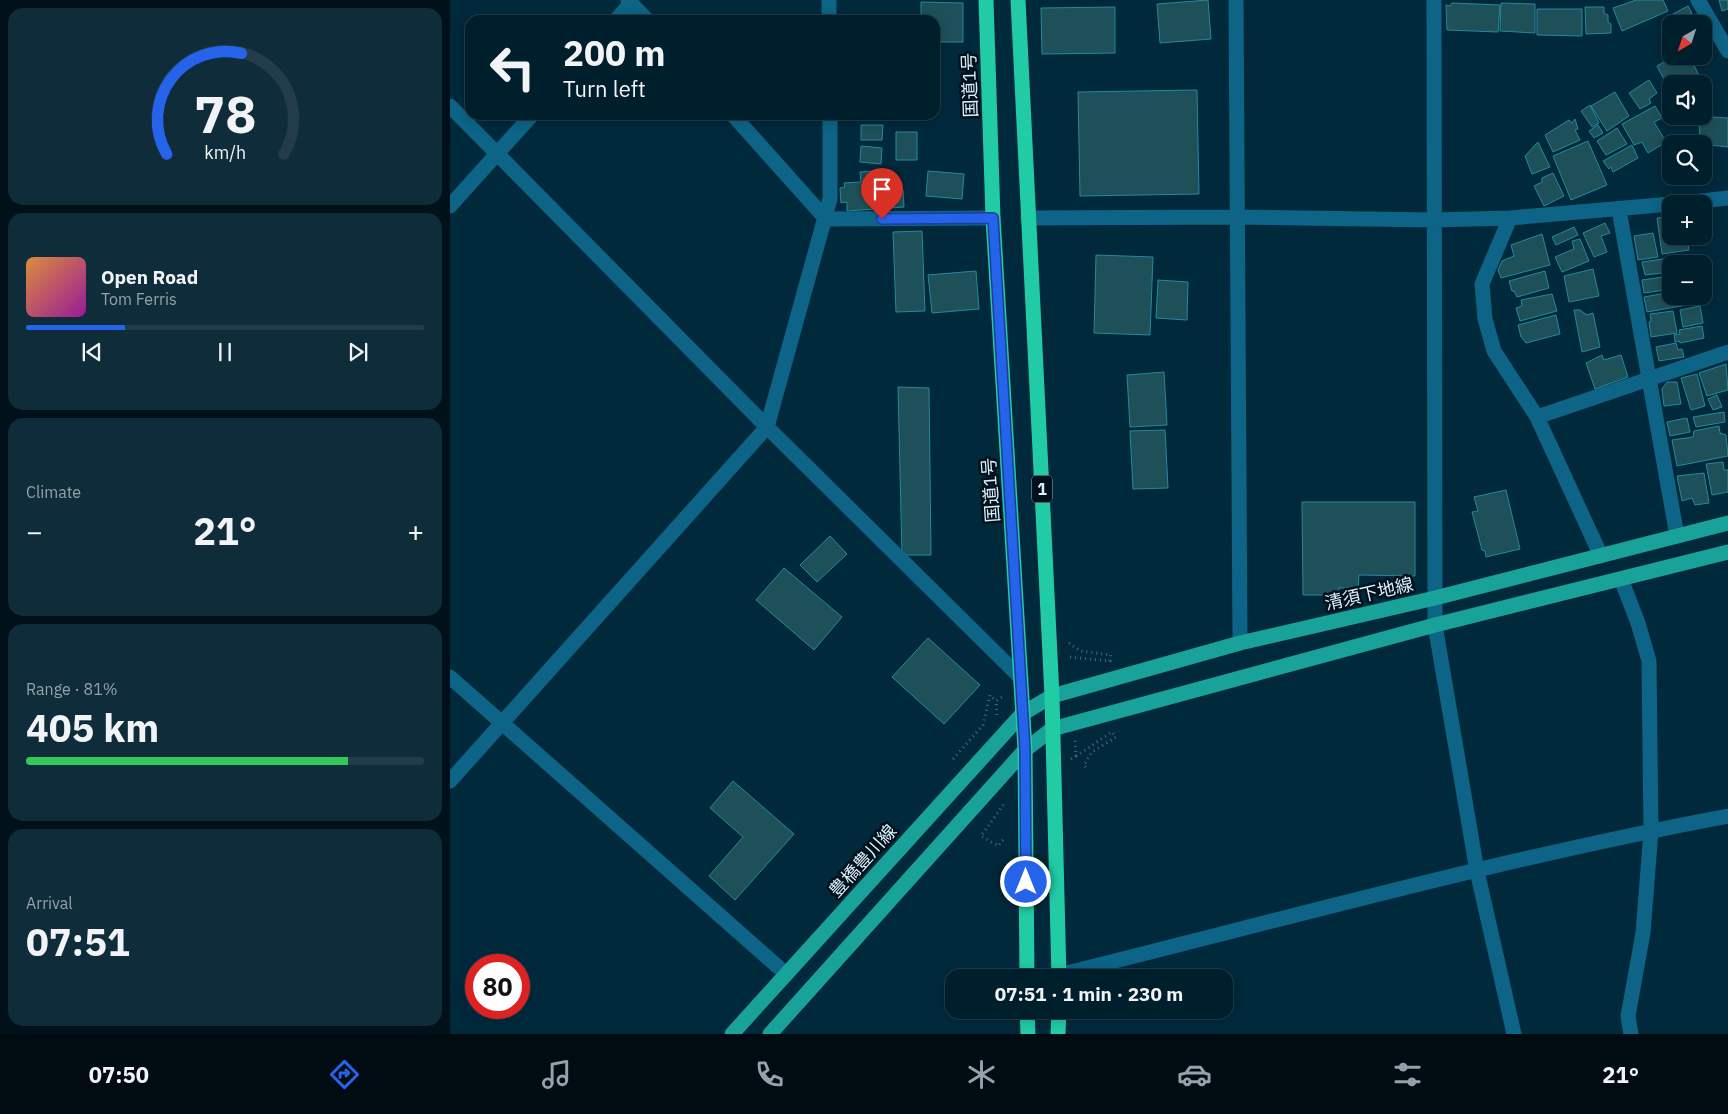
<!DOCTYPE html>
<html lang="en">
<head>
<meta charset="utf-8">
<style>
	:root { --surface:#001f2d; --page:#0e2c39; --text:#f1f3f6; --muted:#95a2aa; --line:#223d49; --accent:#2563eb }
	body { margin:0; font-family:"IBM Plex Sans","Noto Sans JP",sans-serif; background:var(--page); color:var(--text); height:100vh; display:flex; flex-direction:column; font-size:19px; white-space:nowrap }
	* { box-sizing:border-box; margin:0 }
	p { font-size:16px; color:var(--muted) }
	.icon { flex:none; width:28px; height:28px; fill:none; stroke:currentColor; stroke-width:2; stroke-linecap:round; stroke-linejoin:round }
	.map { position:relative; flex:1; overflow:hidden }
	.panel { display:flex; flex-direction:column; gap:8px; padding:8px; background:#001119; width:450px }
	.panel>* { flex:none }
	.guide { position:absolute; left:15px; top:15px; width:475px; height:105px; border-radius:15px; box-shadow:0 2px 12px #0003,0 0 0 1px var(--line); background:#001f2d; color:var(--text); overflow:hidden }
	.needle { width:32px; rotate:219deg }
	.tools { position:absolute; left:1212px; top:15px; display:grid; gap:10px }
	.tools a { display:grid; place-items:center; width:50px; height:50px; border-radius:10px; background:var(--surface); box-shadow:0 2px 12px #0003,0 0 0 1px var(--line); font-size:25px }
	.speed { position:absolute; left:15px; top:954px; display:flex; gap:10px; font-size:25px; font-weight:700; text-align:center }
	.speed>* { display:grid; place-content:center; width:65px; height:65px; border-radius:50%; background:var(--surface); box-shadow:0 2px 12px #0003,0 0 0 1px var(--line); line-height:1 }
	.speed .limit { border:8px solid #d22; background:#fff; color:#111 }
	.pin { position:absolute; display:grid; place-items:center; width:42px; height:42px; color:#fff; margin:-51px -21px; border-radius:50% 50% 50% 0; rotate:-45deg; box-shadow:0 0 5px #0007 }
	.pin .icon { rotate:45deg }
	.me { position:absolute; width:55px; margin:-28px; rotate:0deg; stroke-linejoin:round; filter:drop-shadow(0 0 4px #0008) }
	.turn { display:flex; align-items:center; gap:18px; height:105px; padding:0 15px; font-size:22px }
	.turn .icon { width:65px; height:65px; stroke-width:2.5 }
	.turn b { display:block; font-size:35px; line-height:42px }
	.big { font-size:38px; font-weight:700; line-height:1.1 }
	.panel .card { flex:1; display:flex; flex-direction:column; justify-content:center; gap:8px; min-width:0; padding:0 18px; border-radius:15px; background:var(--page) }
	.panel .dial { align-items:center; gap:0 }
	.dial svg { height:130px; overflow:visible; fill:none; stroke:var(--line); stroke-width:7; stroke-linecap:round; text-anchor:middle }
	.dial text { fill:var(--text); stroke:none }
	.song { display:flex; align-items:center; gap:15px }
	.cover { width:60px; height:60px; border-radius:8px; background:linear-gradient(135deg,hsl(30 70% 55%),hsl(300 70% 35%)) }
	.played { height:5px; border-radius:2px; background:linear-gradient(90deg,var(--accent) 25%,var(--line) 25%) }
	.keys { display:flex; justify-content:space-around; direction:ltr }
	.heat { display:flex; justify-content:space-between; align-items:center; font-size:28px; direction:ltr }
	.charge { height:8px; border-radius:4px; background:linear-gradient(90deg,#34c759 81%,var(--line) 0) }
	.trip { position:absolute; left:495px; top:969px; width:288px; height:50px; border-radius:15px; background:var(--surface); box-shadow:0 2px 12px #0003,0 0 0 1px var(--line); font-weight:700; line-height:50px; text-align:center }
	.tabs { display:flex; height:80px; justify-content:space-around; align-items:center; background:#000c12; color:var(--muted) }
	.tabs .icon { width:35px; height:35px }
	.tabs .on { color:var(--accent) }
	.tabs b { font-size:22px; color:var(--text) }
	main { display:flex; flex:1; min-height:0 }
	.map>svg:first-child { display:block }
	.building { fill:#1e5059; stroke:#238a9c }
	.lines { fill:none; stroke-linecap:round; stroke-linejoin:round }
	.path { stroke:#47697a; stroke-width:3; stroke-dasharray:1 4; stroke-linecap:butt }
	.minor { stroke:#0d6487; stroke-width:15 }
	.major { stroke:#19a299; stroke-width:15 }
	.highway { stroke:#21cba5; stroke-width:15 }
	.route-casing { stroke:#184099; stroke-width:12 }
	.route { stroke:#2563eb; stroke-width:9 }
	.labels { text-anchor:middle; stroke-width:5; stroke-linejoin:round; paint-order:stroke }
	.shield { fill:#00111c; stroke:#99acb8; stroke-width:1 }
	.shield-label { font-size:16px; font-weight:bold; fill:#daeffb }
	.street-label { font-size:18px; fill:#daeffb; stroke:#00111c }
</style>
</head>
<body>
<main>
<section class="panel">
<div class="card dial"><svg viewBox="0 0 100 80">
<path d="M14 69A42 42 0 1 1 86 69"/>
<path d="M14 69A42 42 0 0 1 60 7" stroke="#2563eb"/>
<text x="50" y="56" font-size="32" font-weight="700">78</text>
<text x="50" y="72" font-size="11">km/h</text>
</svg></div>
<div class="card">
<div class="song"><i class="cover"></i><div><b>Open Road</b><p>Tom Ferris</p></div></div>
<div class="played"></div>
<div class="keys"><svg class="icon" aria-label="previous" viewBox="0 0 24 24"><path d="M18 5L8 12l10 7zM5 5v14"/></svg><svg class="icon" aria-label="pause" viewBox="0 0 24 24"><path d="M8 5v14M16 5v14"/></svg><svg class="icon" aria-label="next" viewBox="0 0 24 24"><path d="M6 5l10 7-10 7zM19 5v14"/></svg></div>
</div>
<div class="card"><p>Climate</p>
<div class="heat"><a>−</a><b class="big">21°</b><a>+</a></div>
</div>
<div class="card"><p>Range · 81%</p><b class="big">405 km</b><div class="charge"></div></div>
<div class="card"><p>Arrival</p><b class="big">07:51</b></div>
</section>
<div class="map">
<svg width="1278" height="1034" viewBox="0 0 1278 1034">
	<rect width="100%" height="100%" fill="#00293c"/>
	<path class="building" d="M758,0L761,39L710,43L707,4Z
		M1186,0H1213L1218,11L1172,31L1163,8Z
		M1269,0H1278V9L1272,11Z
		M471,2L513,3V42H485V20H471Z
		M1002,3L1050,5L1048,32L997,30L996,5L1000,6Z
		M1051,3L1085,4V33L1050,31Z
		M1238,6L1242,13L1224,21L1221,15Z
		M665,7V53L592,54L591,8Z
		M1135,7H1154V13L1158,15V22L1161,24V33L1136,34Z
		M1087,9H1132V36L1087,35Z
		M1225,56H1239L1249,75L1230,84H1221L1219,89L1207,66Z
		M1199,80L1207,93L1199,99L1201,103L1190,109L1179,93Z
		M747,90L749,194L630,196L628,92Z
		M1165,92L1179,116L1157,131L1141,106Z
		M1140,105L1149,123L1142,127L1131,111Z
		M1205,106L1212,118L1204,122L1216,142L1198,153L1192,142L1184,145L1172,124Z
		M1262,117L1278,118V147L1250,144L1249,119Z
		M1125,119L1128,129L1125,130L1130,140L1103,152L1095,135L1119,120L1122,123Z
		M411,125H433L432,140H411Z
		M1148,125L1153,133L1144,138L1139,131Z
		M1167,128L1177,144L1156,155L1147,141Z
		M446,132H467V160H446Z
		M1138,141L1157,185L1121,200L1103,156Z
		M1088,142L1100,167L1082,174L1075,156Z
		M1182,145L1188,158L1163,172L1161,167L1159,169L1153,161Z
		M411,146L432,148L431,164L410,162Z
		M423,171L424,192H432V187H438V191L453,190L454,207L397,211V202L391,203L390,188L395,187L394,183L411,182L410,172Z
		M478,171L514,174L512,199L476,196Z
		M1103,173L1114,196L1094,206L1084,186L1092,182V178Z
		M1221,216V236H1237L1239,250L1212,254L1207,218Z
		M1155,223L1160,233L1151,236L1157,252L1144,257L1133,233Z
		M1124,227L1128,235L1106,245L1102,237Z
		M472,231L475,311L446,312L443,232Z
		M1203,233L1208,257L1188,260L1184,236Z
		M1092,234L1100,265L1051,278L1048,270L1052,261L1064,256L1061,245Z
		M1130,239L1139,261L1112,272L1105,257L1124,249L1122,241Z
		M646,255L703,257L700,335L644,333Z
		M1233,256L1235,264H1221V272L1195,275L1192,262Z
		M1143,269L1149,296L1119,302L1114,276Z
		M526,271L529,309L482,313L478,275Z
		M1095,271L1099,288L1067,297L1064,291H1062L1059,281Z
		M1221,276V289L1194,293L1192,280Z
		M708,280L738,282L737,320L706,318Z
		M1221,292V296H1247L1248,303L1197,312L1194,297Z
		M1102,294L1107,311L1070,321L1066,308L1072,306L1071,300Z
		M1250,306L1253,323L1233,327L1230,310Z
		M1124,310H1130L1137,315L1143,313L1150,347L1132,352Z
		M1223,311L1227,333L1201,337L1199,322L1201,321L1200,314Z
		M1106,315L1110,334L1076,343L1071,337L1068,325Z
		M1252,326L1254,338L1230,343L1229,341L1225,342L1224,335L1230,334L1229,330Z
		M1226,343L1228,350L1232,349L1234,357L1209,361L1206,347Z
		M1152,355L1154,360L1171,355L1178,377L1145,389L1136,363Z
		M1276,364L1278,390L1257,396L1249,373Z
		M714,372L717,425L680,427L677,375Z
		M1247,374L1255,406L1241,410L1231,378Z
		M1217,382H1227L1231,404L1214,406L1212,389Z
		M448,387L479,388L481,555H452Z
		M1267,395L1272,407L1263,410L1258,399Z
		M1274,412L1275,422L1246,427L1243,417Z
		M1237,418L1240,432L1220,436L1217,422Z
		M1269,426L1270,433L1276,435L1278,456L1227,466L1222,440L1243,437L1244,431Z
		M715,430L718,488L683,489L680,431Z
		M1273,462L1274,470H1278V492L1262,495L1256,464Z
		M1254,473L1259,503L1245,505L1242,498L1232,501L1227,476Z
		M1056,490L1070,549L1036,557L1035,551L1032,550L1022,512L1028,511L1024,497Z
		M852,502H965V576L909,575L908,588H889V595H853Z
		M380,536L397,554L367,582L350,565Z
		M334,568L392,617L364,650L306,600Z
		M478,638L530,685L494,724L442,677Z
		M283,781L344,834L285,900L259,876L293,837L260,808Z"/>
	<g class="lines">
		<path class="path" d="M619,643L630,651L661,655L660,661L619,657
			M547,715L546,701L554,696
			M626,756L662,732L666,737L642,752L634,765L638,770
			M503,759L533,725L540,695L546,701
			M621,759L626,756L625,740
			M553,840L548,846L531,836L554,804"/>
		<path class="minor" d="M178,0L197,20
			M379,0V20
			M786,0L790,643
			M984,0L985,625L1027,871L1064,1034
			M1248,0L1278,51
			M166,20L181,3
			M0,106L317,427L571,678
			M283,115L376,219L543,218
			M1226,204L1278,198
			M0,206L82,115
			M1169,210L1227,536
			M578,218L787,217L983,220L1060,218L1221,204
			M1060,218L1032,284L1035,319L1044,351L1087,417L1151,556
			M1087,417L1278,352
			M1171,579L1188,623L1199,661L1201,831L1193,933L1178,1016L1181,1034
			M0,677L335,973
			M0,781L317,427L380,199V115
			M609,975C831,920 1053,858 1278,816"/>
		<path class="major" d="M282,1034L572,714L602,696L790,643L985,598L1278,523
			M320,1034L575,750L602,729L985,625L1278,552"/>
		<path class="highway" d="M536,0L543,218L575,750L577,978
			M568,0L602,696L609,978
			M577,1010L578,1034
			M608,1034L609,1010"/>
	</g>
	<g class="lines">
		<g class="route-casing">
			<path id="route" d="M432,219L543,218L575,750L576,882"/>
		</g>
		<use href="#route" class="route"/>
	</g>
	<g class="labels">
		<rect class="shield" x="582" y="475.5" width="20" height="27" rx="4"/>
		<g class="shield-label">
			<text x="592" y="495">1</text>
		</g>
		<g class="street-label">
			<text transform="translate(520 85) rotate(-92)" y="6">国道1号</text>
			<text transform="translate(541 490) rotate(-94)" y="6">国道1号</text>
			<text transform="translate(919 594) rotate(-13)" y="6">清須下地線</text>
			<text transform="translate(413 861) rotate(-48)" y="6">豊橋豊川線</text>
		</g>
	</g>
</svg>
<div class="tools">
<a><svg class="needle" viewBox="-14 -14 28 28"><path d="M0-13l5 13h-10z" fill="#e53935"/><path d="M0 13l5-13h-10z" fill="#95a2aa"/></svg></a>
<a><svg class="icon" aria-label="sound" viewBox="0 0 24 24"><path d="M4 9h4l5-4v14l-5-4H4zM17 9q2 3 0 6"/></svg></a>
<a><svg class="icon" aria-label="search" viewBox="0 0 24 24"><circle cx="10" cy="10" r="6"/><path d="M15 15l6 6"/></svg></a>
<a>+</a>
<a>−</a>
</div>
<div class="speed"><div class="limit">80</div></div>
<div class="pin" style="left:432px;top:219px;background:#d93025"><svg class="icon" aria-label="arrive" viewBox="0 0 24 24"><path d="M6 21V4h12l-3 4 3 4H6"/></svg></div>
<svg class="me" style="left:576px;top:882px" viewBox="-20 -20 40 40"><circle r="17" fill="#2563eb" stroke="#fff" stroke-width="3"/><path d="M0-11L8 9 0 5-8 9z" fill="#fff"/></svg>
<div class="trip">07:51 · 1 min · 230 m</div>
<div class="guide">
<div class="turn"><svg class="icon" aria-label="left" viewBox="0 0 24 24"><path d="M17 20v-9H6M10 6l-5 5 5 5"/></svg><div><b>200 m</b>Turn left</div></div>
</div>
</div>
</main>
<nav class="tabs">
<b>07:50</b>
<svg class="icon on" aria-label="directions" viewBox="0 0 24 24"><path d="M12 3l9 9-9 9-9-9zM9 14v-3h6M13 9l2 2-2 2"/></svg>
<svg class="icon" aria-label="music" viewBox="0 0 24 24"><path d="M9 18V5l10-2v13"/><circle cx="6" cy="18" r="3"/><circle cx="16" cy="16" r="3"/></svg>
<svg class="icon" aria-label="phone" viewBox="0 0 24 24"><path d="M5 4h4l2 5-3 2q2 4 5 5l2-3 5 2v4C11 20 4 13 5 4z"/></svg>
<svg class="icon" aria-label="climate" viewBox="0 0 24 24"><path d="M12 3v18M4 7l16 10M4 17L20 7"/></svg>
<svg class="icon" aria-label="car" viewBox="0 0 24 24"><path d="M5 17H2v-5l4-1 3-4h7l3 4 3 1v5h-3M9 17h6M6 11h13"/><circle cx="7" cy="17" r="2"/><circle cx="17" cy="17" r="2"/></svg>
<svg class="icon" aria-label="filters" viewBox="0 0 24 24"><path d="M4 7h16M4 17h16"/><circle cx="9" cy="7" r="2"/><circle cx="15" cy="17" r="2"/></svg>
<b>21°</b>
</nav>
</body>
</html>
